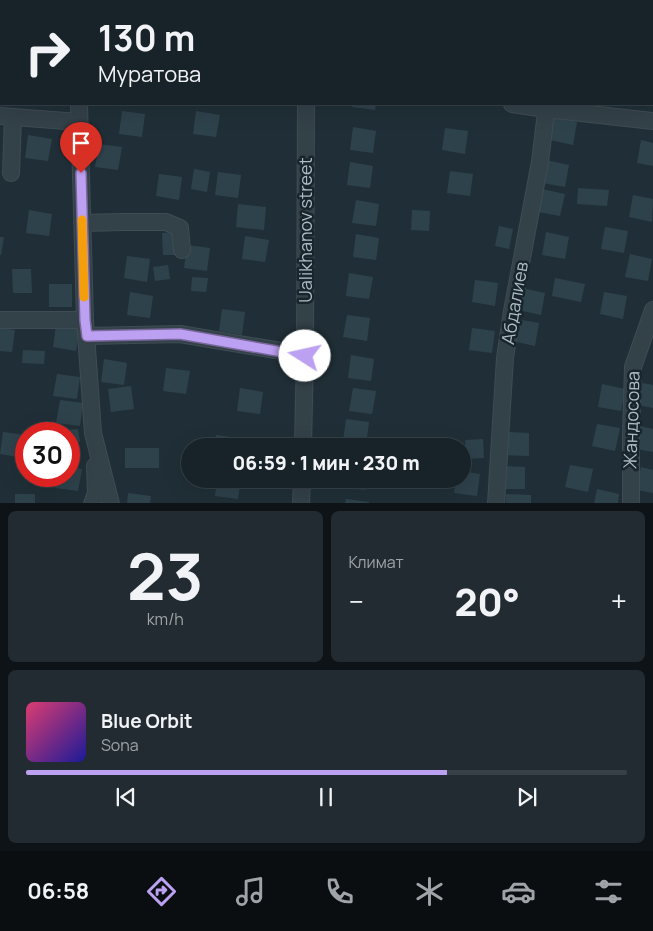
<!DOCTYPE html>
<html lang="ru">
<head>
<meta charset="utf-8">
<style>
	:root { --surface:#182329; --page:#212b31; --text:#f1f3f6; --muted:#9fa4a8; --line:#364046; --accent:#bca0f2 }
	body { margin:0; font-family:Manrope,sans-serif; background:var(--page); color:var(--text); height:100vh; display:flex; flex-direction:column; font-size:19px; white-space:nowrap }
	* { box-sizing:border-box; margin:0 }
	p { font-size:16px; color:var(--muted) }
	.icon { flex:none; width:28px; height:28px; fill:none; stroke:currentColor; stroke-width:2; stroke-linecap:round; stroke-linejoin:round }
	.map { position:relative; height:503px; overflow:hidden }
	.details { display:flex; flex-direction:column; gap:8px; padding:8px; background:#0d1317; flex:1 }
	.details>* { flex:none }
	.banner { position:absolute; left:0px; top:0px; width:654px; height:105px; box-shadow:0 5px 20px #0002,0 0 0 1px var(--line); background:#182329; color:var(--text); overflow:hidden }
	.speed { position:absolute; left:15px; top:422px; display:flex; gap:10px; font-size:25px; font-weight:700; text-align:center }
	.speed>* { display:grid; place-content:center; width:65px; height:65px; border-radius:50%; background:var(--surface); box-shadow:0 5px 20px #0002,0 0 0 1px var(--line); line-height:1 }
	.speed .limit { border:8px solid #d22; background:#fff; color:#111 }
	.pin { position:absolute; display:grid; place-items:center; width:42px; height:42px; color:#fff; margin:-51px -21px; border-radius:50% 50% 50% 0; rotate:-45deg; box-shadow:0 0 5px #0007 }
	.pin .icon { rotate:45deg }
	.me { position:absolute; width:55px; margin:-28px; rotate:280deg; stroke-linejoin:round; filter:drop-shadow(0 0 4px #0008) }
	.turn { display:flex; align-items:center; gap:18px; height:105px; padding:0 15px; font-size:22px }
	.turn .icon { width:65px; height:65px; stroke-width:2.5 }
	.turn b { display:block; font-size:35px; line-height:42px }
	.big { font-size:38px; font-weight:800; line-height:1.1 }
	.details .widget { flex:1; display:flex; flex-direction:column; justify-content:center; gap:8px; min-width:0; padding:0 18px; border-radius:8px; background:var(--page) }
	.details .dial { align-items:center; gap:0 }
	.dial b { font-size:65px; line-height:1 }
	.song { display:flex; align-items:center; gap:15px }
	.cover { width:60px; height:60px; border-radius:8px; background:linear-gradient(135deg,hsl(340 70% 55%),hsl(240 70% 35%)) }
	.played { height:5px; border-radius:2px; background:linear-gradient(90deg,var(--accent) 70%,var(--line) 70%) }
	.keys { display:flex; justify-content:space-around; direction:ltr }
	.heat { display:flex; justify-content:space-between; align-items:center; font-size:28px; direction:ltr }
	.details .tiles { flex:1; display:grid; gap:8px; grid-template-columns:1fr 1fr }
	.widget:last-child { grid-column:span 2 }
	.trip { position:absolute; left:181px; top:438px; width:290px; height:50px; border-radius:25px; background:var(--surface); box-shadow:0 5px 20px #0002,0 0 0 1px var(--line); font-weight:800; line-height:50px; text-align:center }
	.tabs { display:flex; height:80px; justify-content:space-around; align-items:center; background:#0a0e10; color:var(--muted) }
	.tabs .icon { width:35px; height:35px }
	.tabs .on { color:var(--accent) }
	.tabs b { font-size:22px; color:var(--text) }
	.map>svg:first-child { display:block }
	.building { fill:#2e424c }
	.lines { fill:none; stroke-linecap:round; stroke-linejoin:round }
	.minor-casing { stroke:#404c54; stroke-width:18 }
	.minor { stroke:#334148; stroke-width:16 }
	.route-casing { stroke:#7a689d; stroke-width:12 }
	.route { stroke:#bca0f2; stroke-width:9 }
	.slow { stroke:#f59e0b; stroke-width:9 }
	.labels { text-anchor:middle; stroke-width:5; stroke-linejoin:round; paint-order:stroke }
	.street-label { font-size:18px; fill:#adbcc5; stroke:#19252c }
</style>
</head>
<body>
<div class="map">
<svg width="653" height="504" viewBox="0 0 653 504">
	<rect width="100%" height="100%" fill="#202f37"/>
	<path class="building" d="M352,104H376L375,110L352,107Z
		M122,111L145,114L142,137L119,134Z
		M196,111L220,115L216,137L193,134Z
		M554,118L577,122L573,145L550,140Z
		M353,127L376,131L373,153L350,150Z
		M445,128L468,131L465,154L442,150Z
		M28,135L52,139L48,161L25,158Z
		M641,140L653,143V166L637,163Z
		M99,144L122,147L118,170L95,167Z
		M546,160L569,165L565,187L542,183Z
		M350,162L373,166L370,188L347,185Z
		M194,169L210,172L207,192L191,189Z
		M450,171L473,174L470,196L447,193Z
		M218,172L241,175L238,198L215,195Z
		M159,174L182,177L179,200L156,196Z
		M578,188L609,190L607,206L577,204Z
		M542,189L565,194L560,216L538,212Z
		M633,195L653,199L652,222L629,217Z
		M356,200L379,204L376,226L352,223Z
		M238,204L266,207L264,230L236,227Z
		M29,210L52,214L49,236L26,233Z
		M412,210L430,211L429,231L411,230Z
		M499,226L513,229L509,249L495,246Z
		M605,227L628,231L624,253L601,249Z
		M177,232L178,255H163L162,233Z
		M546,232L569,237L565,259L542,255Z
		M356,234L379,238L376,260L353,257Z
		M245,236L269,240L265,262L242,259Z
		M0,237H4L1,255H0Z
		M187,245L210,248L207,271L184,268Z
		M630,254L652,259L648,281L625,277Z
		M127,256L150,259L147,282L124,278Z
		M168,265L170,279L155,281L153,267Z
		M12,269H31L32,293H13Z
		M349,273L373,277L369,299L346,296Z
		M192,277L208,278L206,292L191,291Z
		M555,278L585,284L581,302L552,296Z
		M475,280L498,283L495,306L472,302Z
		M49,284H72V307H49Z
		M522,288L545,293L541,315L518,310Z
		M130,292L153,296L150,318L127,315Z
		M604,292L627,296L623,319L600,314Z
		M222,309L245,312L242,335L219,331Z
		M347,315L370,318L367,341L343,337Z
		M516,319L539,323L535,346L512,341Z
		M56,325L79,328L76,351L53,347Z
		M0,328L15,330L12,352L0,351Z
		M472,328L495,331L492,353L469,350Z
		M23,350L45,351L44,364L22,363Z
		M351,355L374,359L371,381L348,378Z
		M104,359L127,363L124,385L101,382Z
		M166,368L190,371L186,394L163,391Z
		M57,374L80,377L77,399L53,396Z
		M637,382L653,385V408L633,404Z
		M602,384L625,389L621,411L598,407Z
		M131,386L134,409L111,412L108,389Z
		M240,388L263,392L260,414L237,411Z
		M353,388L376,391L372,414L349,411Z
		M60,400L83,403L80,426L56,423Z
		M346,419L369,422L366,445L343,441Z
		M597,424L620,428L615,451L592,446Z
		M640,426L653,429V452L636,449Z
		M78,429L80,442L69,443V434H67L66,430Z
		M3,432L26,435L23,458L0,454Z
		M506,432L529,433V456L505,455Z
		M216,435L240,438L238,446H215Z
		M483,439L484,458L466,459L465,440Z
		M125,448H159V468H125Z
		M570,465L593,469L588,492L565,487Z
		M502,466L525,467V489H501Z
		M69,467L82,469L78,491L55,488L57,476H69Z
		M641,467L653,470V493L636,490Z
		M462,471L480,474L477,496L454,493L456,479H462Z
		M217,479H241L238,499L215,496Z
		M343,479H366L365,490L341,487Z
		M597,489L619,494L618,504H594Z
		M128,493L151,496L150,504H127Z
		M15,494H35V504H15Z
		M506,494L531,495V504H506Z
		M346,499L369,502V504H345Z"/>
	<g class="lines">
		<g class="minor-casing">
			<path id="minor" d="M74,0L75,1
				M562,0V1
				M307,1V0
				M375,1V0
				M79,104L85,320L93,433L111,504
				M512,104L546,109L653,121
				M0,116L79,122
				M11,173L13,117
				M82,223L122,222H166L180,228L182,250
				M0,320H85
				M87,336L180,334L305,355
				M303,446L305,355L306,104
				M92,504L96,493L95,466
				M301,504L302,479
				M496,504L505,358L512,311L540,162L547,104
				M631,504V434L633,367L653,310"/>
		</g>
		<use href="#minor" class="minor"/>
	</g>
	<g class="lines">
		<g class="route-casing">
			<path id="route" d="M81,173L85,320L87,336L180,334L305,356"/>
		</g>
		<use href="#route" class="route"/>
		<path class="slow" d="M82,220L84,297"/>
	</g>
	<g class="labels">
		<g class="street-label">
			<text transform="translate(306 230) rotate(-90)" y="6">Ualikhanov street</text>
			<text transform="translate(515 303) rotate(-80)" y="6">Абдалиев</text>
			<text transform="translate(632 420) rotate(-88)" y="6">Жандосова</text>
		</g>
	</g>
</svg>
<div class="speed"><div class="limit">30</div></div>
<div class="pin" style="left:81px;top:173px;background:#d93025"><svg class="icon" aria-label="arrive" viewBox="0 0 24 24"><path d="M6 21V4h12l-3 4 3 4H6"/></svg></div>
<svg class="me" style="left:305px;top:356px" viewBox="-20 -20 40 40"><circle r="19" fill="#fff"/><path d="M0-13L10 11 0 6-10 11z" fill="#bca0f2"/></svg>
<div class="trip">06:59 · 1 мин · 230 m</div>
<div class="banner">
<div class="turn"><svg class="icon" aria-label="right" viewBox="0 0 24 24"><path d="M7 20v-9h11M14 6l5 5-5 5"/></svg><div><b>130 m</b>Муратова</div></div>
</div>
</div>
<section class="details">
<div class="tiles">
<div class="widget dial"><b>23</b><p>km/h</p></div>
<div class="widget"><p>Климат</p>
<div class="heat"><a>−</a><b class="big">20°</b><a>+</a></div>
</div>
<div class="widget">
<div class="song"><i class="cover"></i><div><b>Blue Orbit</b><p>Sona</p></div></div>
<div class="played"></div>
<div class="keys"><svg class="icon" aria-label="previous" viewBox="0 0 24 24"><path d="M18 5L8 12l10 7zM5 5v14"/></svg><svg class="icon" aria-label="pause" viewBox="0 0 24 24"><path d="M8 5v14M16 5v14"/></svg><svg class="icon" aria-label="next" viewBox="0 0 24 24"><path d="M6 5l10 7-10 7zM19 5v14"/></svg></div>
</div>
</div>
</section>
<nav class="tabs">
<b>06:58</b>
<svg class="icon on" aria-label="directions" viewBox="0 0 24 24"><path d="M12 3l9 9-9 9-9-9zM9 14v-3h6M13 9l2 2-2 2"/></svg>
<svg class="icon" aria-label="music" viewBox="0 0 24 24"><path d="M9 18V5l10-2v13"/><circle cx="6" cy="18" r="3"/><circle cx="16" cy="16" r="3"/></svg>
<svg class="icon" aria-label="phone" viewBox="0 0 24 24"><path d="M5 4h4l2 5-3 2q2 4 5 5l2-3 5 2v4C11 20 4 13 5 4z"/></svg>
<svg class="icon" aria-label="climate" viewBox="0 0 24 24"><path d="M12 3v18M4 7l16 10M4 17L20 7"/></svg>
<svg class="icon" aria-label="car" viewBox="0 0 24 24"><path d="M5 17H2v-5l4-1 3-4h7l3 4 3 1v5h-3M9 17h6M6 11h13"/><circle cx="7" cy="17" r="2"/><circle cx="17" cy="17" r="2"/></svg>
<svg class="icon" aria-label="filters" viewBox="0 0 24 24"><path d="M4 7h16M4 17h16"/><circle cx="9" cy="7" r="2"/><circle cx="15" cy="17" r="2"/></svg>
</nav>
</body>
</html>
